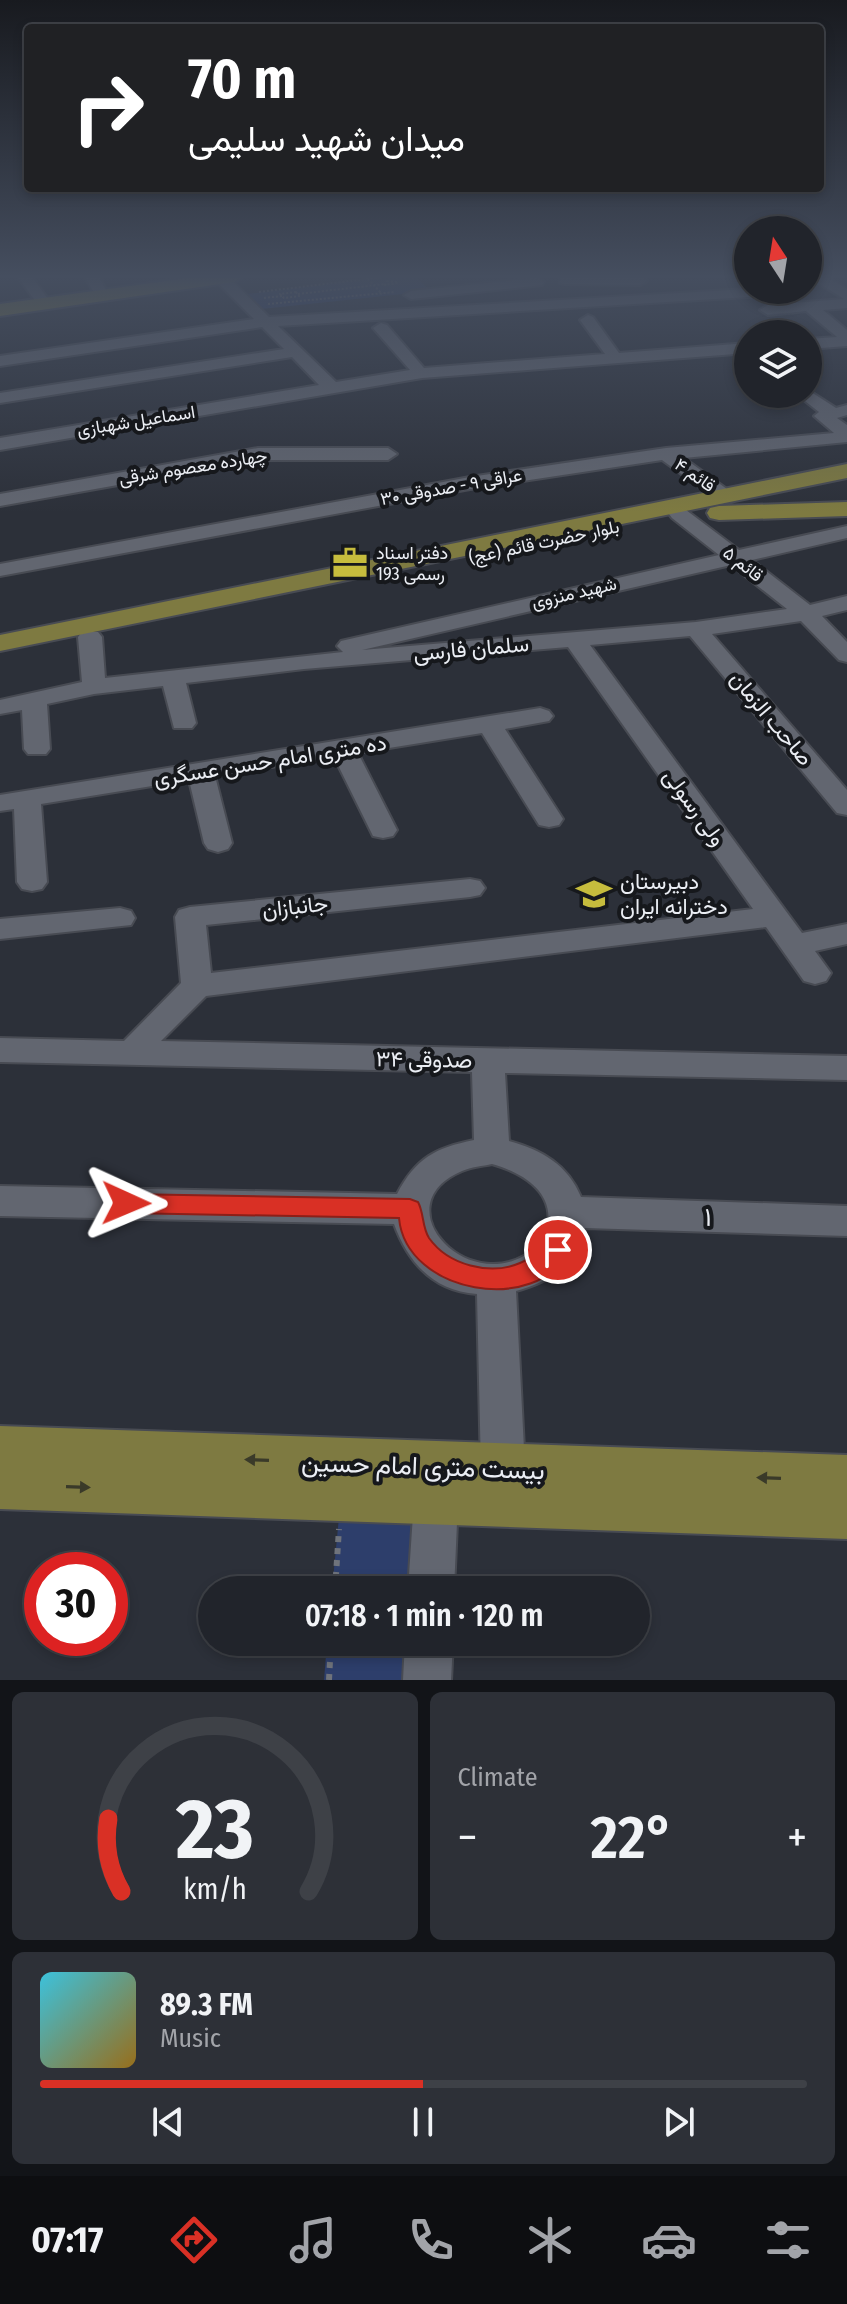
<!DOCTYPE html>
<html lang="en">
<head>
<meta charset="utf-8">
<style>
	:root { --surface:#21242b; --page:#2d3037; --text:#f1f3f6; --muted:#a2a4a9; --line:#3e4147; --accent:#d93025 }
	body { margin:0; font-family:"Fira Sans Condensed",Vazirmatn,sans-serif; background:var(--page); color:var(--text); height:100vh; display:flex; flex-direction:column; font-size:30px; white-space:nowrap }
	* { box-sizing:border-box; margin:0 }
	p { font-size:26px; color:var(--muted) }
	.icon { flex:none; width:44px; height:44px; fill:none; stroke:currentColor; stroke-width:2; stroke-linecap:round; stroke-linejoin:round }
	.map { position:relative; height:1680px; overflow:hidden }
	.panel { display:flex; flex-direction:column; gap:12px; padding:12px; background:#121418; flex:1 }
	.panel>* { flex:none }
	.banner { position:absolute; left:24px; top:24px; width:800px; height:168px; border-radius:8px; box-shadow:0 4px 12px #0003,0 0 0 2px var(--line); background:#202124; color:#fff; overflow:hidden }
	.needle { width:52px; rotate:348deg }
	.fabs { position:absolute; left:734px; top:216px; display:grid; gap:16px }
	.fabs a { display:grid; place-items:center; width:88px; height:88px; border-radius:50%; background:var(--surface); box-shadow:0 4px 12px #0003,0 0 0 2px var(--line); font-size:40px }
	.speed { position:absolute; left:24px; top:1552px; display:flex; gap:16px; font-size:40px; font-weight:700; text-align:center }
	.speed>* { display:grid; place-content:center; width:104px; height:104px; border-radius:50%; background:var(--surface); box-shadow:0 4px 12px #0003,0 0 0 2px var(--line); line-height:1 }
	.speed .limit { border:12px solid #d22; background:#fff; color:#111 }
	.pin { position:absolute; display:grid; place-items:center; width:68px; height:68px; color:#fff; margin:-34px; border:4px solid #fff; border-radius:50%; box-shadow:0 2px 8px #0007 }
	.me { position:absolute; width:88px; margin:-44px; rotate:91deg; stroke-linejoin:round; filter:drop-shadow(0 0 6px #0008) }
	.turn { display:flex; align-items:center; gap:28px; height:168px; padding:0 32px; font-size:36px }
	.turn .icon { width:104px; height:104px; stroke-width:2.5 }
	.turn b { display:block; font-size:56px; line-height:68px }
	.big { font-size:60px; font-weight:600; line-height:1.1 }
	.panel .widget { flex:1; display:flex; flex-direction:column; justify-content:center; gap:12px; min-width:0; padding:0 28px; border-radius:12px; background:var(--page) }
	.panel .dial { align-items:center; gap:0 }
	.dial svg { height:208px; overflow:visible; fill:none; stroke:var(--line); stroke-width:7; stroke-linecap:round; text-anchor:middle }
	.dial text { fill:var(--text); stroke:none }
	.song { display:flex; align-items:center; gap:24px }
	.cover { width:96px; height:96px; border-radius:12px; background:linear-gradient(135deg,hsl(190 70% 55%),hsl(40 70% 35%)) }
	.played { height:8px; border-radius:4px; background:linear-gradient(90deg,var(--accent) 50%,var(--line) 50%) }
	.keys { display:flex; justify-content:space-around; direction:ltr }
	.heat { display:flex; justify-content:space-between; align-items:center; font-size:44px; direction:ltr }
	.panel .tiles { flex:1; display:grid; gap:12px; grid-template-columns:1fr 1fr }
	.widget:last-child { grid-column:span 2 }
	.trip { position:absolute; left:198px; top:1576px; width:452px; height:80px; border-radius:40px; background:var(--surface); box-shadow:0 4px 12px #0003,0 0 0 2px var(--line); font-weight:600; line-height:80px; text-align:center }
	.tab-bar { display:flex; height:128px; justify-content:space-around; align-items:center; background:#0d0e11; color:var(--muted) }
	.tab-bar .icon { width:56px; height:56px }
	.tab-bar .current { color:var(--accent) }
	.tab-bar b { font-size:36px; color:var(--text) }
	.map>svg:first-child { display:block }
	.green { fill:#2d3e6b }
	.lines { fill:none; stroke-linecap:round; stroke-linejoin:round }
	.minor-casing { stroke:#484b53; stroke-width:4 }
	.major-casing { stroke:#484b53; stroke-width:4 }
	.path-far1 { stroke:#6f737b; stroke-width:2; stroke-dasharray:2 2; stroke-linecap:butt }
	.path { stroke:#6f737b; stroke-width:6; stroke-dasharray:6 6; stroke-linecap:butt }
	.minor { fill:#626670; fill-rule:evenodd }
	.major { fill:#7e7a41; fill-rule:evenodd }
	.oneway { fill:#3a3a29 }
	.route { fill:#d93025; stroke:#8d1f18; stroke-width:2 }
	.labels { text-anchor:middle; stroke-width:8; stroke-linejoin:round; paint-order:stroke }
	.far-street-label { font-size:18px; fill:#ebeef4; stroke:#16181c }
	.far-poi-label { font-size:18px; fill:#ebeef4; stroke:#16181c; text-anchor:start }
	.street-label { font-size:22px; fill:#ebeef4; stroke:#16181c }
	.poi-label { font-size:22px; fill:#ebeef4; stroke:#16181c; text-anchor:start }
	.near-street-label { font-size:26px; fill:#ebeef4; stroke:#16181c }
</style>
</head>
<body>
<div class="map">
<svg width="847" height="1680" viewBox="0 0 847 1680">
	<rect width="100%" height="100%" fill="#2c3039"/>
	<path class="green" d="M388,277H415L431,291L262,309L247,294Z
		M341,1496L436,1500L431,1590H332Z
		M327,1642H429L427,1680H324Z"/>
	<g class="lines">
		<g class="minor-casing">
			<path id="minor" d="M18,277H32L48,299L46,302H36Z
				M85,277H99L106,290L104,293H94Z
				M218,277H228L269,317L748,289L804,290L797,294L278,326L336,382L410,370L373,328L381,323L387,325L424,368L605,354L580,320L588,315L593,317L619,353L748,343V353L422,378L0,450V438L319,385L292,357L0,403V393L284,349L262,327L0,366V356L254,319L218,283Z
				M560,277H642L647,281L640,285L565,284L560,283Z
				M809,277H827L847,289V308L823,310L847,330V346L808,349V339L837,337L806,311L768,315L760,310L768,305L844,299Z
				M537,278L544,282L542,285L411,299L404,295L411,291Z
				M808,390L836,408L847,405V415L837,418L847,425V442L684,458L731,492L734,496L724,502L717,500L662,460L470,489L0,576V564L470,477L666,448L834,433L814,416L819,412L796,394H808Z
				M258,448H388L397,454L388,460H258L0,506V494Z
				M679,508L686,510L739,550L847,526V538L752,560L810,605L847,596V610L822,616L847,642V662L839,660L801,621L712,634L847,790V815L837,813L690,636L590,645L802,933L847,924V944L815,951L831,973L826,981L815,984L804,981L766,927L206,996L161,1041L847,1056V1080L505,1073L509,1141C542,1150 568,1165 581,1197L847,1206V1236L585,1228C580,1264 549,1282 516,1291L525,1469L518,1484L503,1490L488,1484L481,1469L477,1294C433,1291 408,1262 394,1224L0,1216V1186L397,1194C416,1158 435,1148 474,1140L472,1072L0,1062V1038L124,1041L181,983L175,917L179,910L190,907L470,879L480,881L485,888L480,895L470,897L206,925L211,973L753,909L568,647L304,669L186,683L196,723L192,728H174L163,686L94,694L47,704L50,749L46,754H28L24,749L22,710L0,714V700L82,682L78,637L82,632H98L102,637L105,678L343,652L337,646L341,641L719,555L672,518L669,514ZM731,565L787,609L696,622L362,650ZM492,1164C520,1172 553,1190 548,1224C547,1232 544,1240 538,1246C473,1304 379,1206 462,1171C471,1167 483,1166 492,1164Z
				M540,708L549,711L553,716L549,721L505,729L563,819L559,825L549,827L539,825L482,733L358,753L397,830L393,836L383,838L373,836L334,757L215,776L232,843L228,849L218,852L208,849L204,843L189,780L41,804L47,882L42,889L32,891L22,889L17,882L14,809L0,811V795Z
				M120,908L131,911L135,918L131,925L0,939V919Z
				M436,1479L452,1485L458,1500L454,1590H408L414,1500L420,1485Z
				M405,1642H453L451,1680H403Z"/>
		</g>
		<g class="major-casing">
			<path id="major" d="M195,277H243L234,282L0,316V304Z
				M847,464V478L0,651V635Z
				M847,502V516L719,520L710,518L707,513L710,508L719,506Z
				M0,1426L847,1455V1539L0,1509Z"/>
		</g>
		<path class="path-far1" d="M368,279L382,294
			M387,281L397,282L398,283L385,285Z
			M259,292L383,277
			M296,292L299,296L284,298L280,294Z
			M298,294L385,284
			M264,298L282,296
			M268,304L395,292"/>
		<path class="path" d="M335,1590L339,1529
			M329,1680L331,1642"/>
		<use href="#minor" class="minor"/>
		<use href="#major" class="major"/>
	</g>
	<defs><path id="oneway-solid" d="M-6-.8H1V-3.2L6.5 0L1 3.2V.8H-6Z" transform="scale(2)"/></defs>
	<g class="oneway">
		<use href="#oneway-solid" transform="translate(257 1460) rotate(-178)"/>
		<use href="#oneway-solid" transform="translate(769 1478) rotate(-178)"/>
		<use href="#oneway-solid" transform="translate(78 1487) rotate(2)"/>
	</g>
	<linearGradient id="sky" x2="0" y2="1"><stop stop-color="#181a1f"/><stop offset="0.54" stop-color="#454e5f"/><stop offset="1" stop-color="#454e5f" stop-opacity="0"/></linearGradient>
	<rect width="847" height="512" fill="url(#sky)"/>
	<path class="route" d="M126,1194L410,1199L418,1202C424,1213 422,1227 429,1238C448,1265 490,1276 520,1263C535,1257 543,1245 558,1240L566,1243L570,1250C537,1316 406,1294 399,1218L126,1213L118,1210L114,1203L118,1196Z"/>
	<defs>
		<g id="office-bare" transform="scale(2.76)"><path d="M-6-3h4V-5.5h4V-3h4V5H-6ZM-1-4.5V-3h2v-1.5ZM-6 0V1H6V0Z" fill="#c6bc3d" stroke="#16181c" stroke-width="2.5" paint-order="stroke"/></g>
		<g id="school-bare" transform="scale(2.76)"><path d="M0-5L7-2L0 1L-7-2ZM-4 1L0 2.5L4 1V4Q0 6-4 4Z" fill="#c6bc3d" stroke="#16181c" stroke-width="2.5" paint-order="stroke"/></g>
	</defs>
	<g fill-rule="evenodd">
		<use href="#office-bare" x="350" y="563"/>
		<use href="#school-bare" x="594" y="894"/>
	</g>
	<g class="labels">
		<g class="far-street-label">
			<text transform="translate(136 421) rotate(-9)" y="6">اسماعیل شهبازی</text>
			<text transform="translate(193 467) rotate(-9)" y="6">چهارده معصوم شرقی</text>
			<text transform="translate(695 475) rotate(35)" y="6">قائم ۴</text>
			<text transform="translate(451 487) rotate(-10)" y="6">عراقی ۹ - صدوقی ۳۰</text>
			<text transform="translate(544 542) rotate(-12)" y="6">بلوار حضرت قائم (عج)</text>
			<text transform="translate(743 564) rotate(38)" y="6">قائم ۵</text>
			<text transform="translate(574 593) rotate(-13)" y="6">شهید منزوی</text>
		</g>
		<g class="far-poi-label">
			<text x="376" y="559">دفتر اسناد<tspan x="376" dy="21">رسمی 193</tspan></text>
		</g>
		<g class="street-label">
			<text transform="translate(471 648) rotate(-5)" y="8">سلمان فارسی</text>
			<text transform="translate(772 718) rotate(50)" y="8">صاحب الزمان</text>
			<text transform="translate(270 760) rotate(-9)" y="8">ده متری امام حسن عسگری</text>
			<text transform="translate(695 807) rotate(54)" y="8">ولی رسولی</text>
			<text transform="translate(295 906) rotate(-6)" y="8">جانبازان</text>
			<text transform="translate(424 1059) rotate(1)" y="8">صدوقی ۳۴</text>
		</g>
		<g class="poi-label">
			<text x="620" y="889">دبیرستان<tspan x="620" dy="25">دخترانه ایران</tspan></text>
		</g>
		<g class="near-street-label">
			<text transform="translate(708 1217) rotate(2)" y="9">۱</text>
			<text transform="translate(423 1466) rotate(2)" y="9">بیست متری امام حسین</text>
		</g>
	</g>
</svg>
<div class="fabs">
<a><svg class="needle" viewBox="-14 -14 28 28"><path d="M0-13l5 13h-10z" fill="#e53935"/><path d="M0 13l5-13h-10z" fill="#a2a4a9"/></svg></a>
<a><svg class="icon" aria-label="layers" viewBox="0 0 24 24"><path d="M12 4l9 5-9 5-9-5zM3 14l9 5 9-5"/></svg></a>
</div>
<div class="speed"><div class="limit">30</div></div>
<div class="pin" style="left:558px;top:1250px;background:#d93025"><svg class="icon" aria-label="arrive" viewBox="0 0 24 24"><path d="M6 21V4h12l-3 4 3 4H6"/></svg></div>
<svg class="me" style="left:126px;top:1203px" viewBox="-20 -20 40 40"><path d="M0-17L14 15 0 8-14 15z" fill="#d93025" stroke="#fff" stroke-width="4"/></svg>
<div class="trip">07:18 · 1 min · 120 m</div>
<div class="banner">
<div class="turn"><svg class="icon" aria-label="right" viewBox="0 0 24 24"><path d="M7 20v-9h11M14 6l5 5-5 5"/></svg><div><b>70 m</b>میدان شهید سلیمی</div></div>
</div>
</div>
<section class="panel">
<div class="tiles">
<div class="widget dial"><svg viewBox="0 0 100 80">
<path d="M14 69A42 42 0 1 1 86 69"/>
<path d="M14 69A42 42 0 0 1 9 41" stroke="#d93025"/>
<text x="50" y="56" font-size="32" font-weight="700">23</text>
<text x="50" y="72" font-size="11">km/h</text>
</svg></div>
<div class="widget"><p>Climate</p>
<div class="heat"><a>−</a><b class="big">22°</b><a>+</a></div>
</div>
<div class="widget">
<div class="song"><i class="cover"></i><div><b>89.3 FM</b><p>Music</p></div></div>
<div class="played"></div>
<div class="keys"><svg class="icon" aria-label="previous" viewBox="0 0 24 24"><path d="M18 5L8 12l10 7zM5 5v14"/></svg><svg class="icon" aria-label="pause" viewBox="0 0 24 24"><path d="M8 5v14M16 5v14"/></svg><svg class="icon" aria-label="next" viewBox="0 0 24 24"><path d="M6 5l10 7-10 7zM19 5v14"/></svg></div>
</div>
</div>
</section>
<nav class="tab-bar">
<b>07:17</b>
<svg class="icon current" aria-label="directions" viewBox="0 0 24 24"><path d="M12 3l9 9-9 9-9-9zM9 14v-3h6M13 9l2 2-2 2"/></svg>
<svg class="icon" aria-label="music" viewBox="0 0 24 24"><path d="M9 18V5l10-2v13"/><circle cx="6" cy="18" r="3"/><circle cx="16" cy="16" r="3"/></svg>
<svg class="icon" aria-label="phone" viewBox="0 0 24 24"><path d="M5 4h4l2 5-3 2q2 4 5 5l2-3 5 2v4C11 20 4 13 5 4z"/></svg>
<svg class="icon" aria-label="climate" viewBox="0 0 24 24"><path d="M12 3v18M4 7l16 10M4 17L20 7"/></svg>
<svg class="icon" aria-label="car" viewBox="0 0 24 24"><path d="M5 17H2v-5l4-1 3-4h7l3 4 3 1v5h-3M9 17h6M6 11h13"/><circle cx="7" cy="17" r="2"/><circle cx="17" cy="17" r="2"/></svg>
<svg class="icon" aria-label="filters" viewBox="0 0 24 24"><path d="M4 7h16M4 17h16"/><circle cx="9" cy="7" r="2"/><circle cx="15" cy="17" r="2"/></svg>
</nav>
</body>
</html>
